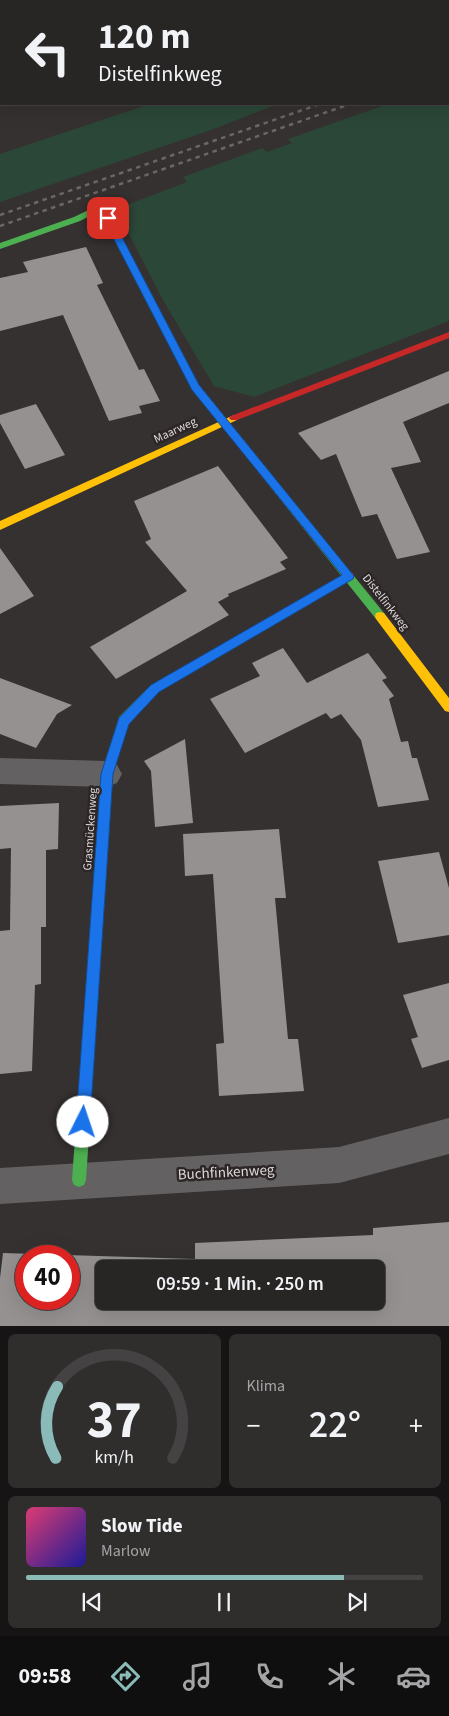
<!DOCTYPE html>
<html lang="de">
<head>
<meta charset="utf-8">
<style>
	:root { --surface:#282525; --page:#302d2d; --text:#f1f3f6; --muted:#a5a5a7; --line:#444242; --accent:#8bbbb9 }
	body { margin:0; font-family:"Source Sans 3",sans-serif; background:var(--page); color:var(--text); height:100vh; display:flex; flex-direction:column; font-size:19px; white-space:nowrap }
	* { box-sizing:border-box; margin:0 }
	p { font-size:16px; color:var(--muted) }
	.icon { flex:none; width:28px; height:28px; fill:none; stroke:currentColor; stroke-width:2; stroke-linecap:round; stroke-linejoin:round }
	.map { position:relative; height:1326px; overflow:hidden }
	.side { display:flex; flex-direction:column; gap:8px; padding:8px; background:#161414; flex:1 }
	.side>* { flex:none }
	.guide { position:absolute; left:0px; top:0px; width:450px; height:105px; box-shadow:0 5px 20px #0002,0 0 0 1px var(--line); background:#282525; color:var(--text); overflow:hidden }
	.speed { position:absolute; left:15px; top:1245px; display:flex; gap:10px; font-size:25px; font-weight:700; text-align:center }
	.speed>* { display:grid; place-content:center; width:65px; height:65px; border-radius:50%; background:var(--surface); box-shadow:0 5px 20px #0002,0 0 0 1px var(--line); line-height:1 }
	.speed .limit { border:8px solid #d22; background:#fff; color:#111 }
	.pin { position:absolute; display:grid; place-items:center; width:42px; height:42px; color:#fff; margin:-21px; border-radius:10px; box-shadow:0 2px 8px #0006 }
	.me { position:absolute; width:55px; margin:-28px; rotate:4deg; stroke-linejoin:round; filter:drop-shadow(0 0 4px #0008) }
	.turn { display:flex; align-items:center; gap:18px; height:105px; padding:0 15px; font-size:22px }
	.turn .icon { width:65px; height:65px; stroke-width:2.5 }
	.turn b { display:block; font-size:35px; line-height:42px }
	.big { font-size:38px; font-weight:600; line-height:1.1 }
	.side .tile { flex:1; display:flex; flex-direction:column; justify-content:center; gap:8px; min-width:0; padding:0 18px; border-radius:8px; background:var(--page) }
	.side .dial { align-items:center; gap:0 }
	.dial svg { height:130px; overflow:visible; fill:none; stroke:var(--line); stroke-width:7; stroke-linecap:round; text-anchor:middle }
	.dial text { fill:var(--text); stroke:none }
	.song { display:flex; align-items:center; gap:15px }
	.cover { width:60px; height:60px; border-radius:8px; background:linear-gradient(135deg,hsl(340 70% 55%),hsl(240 70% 35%)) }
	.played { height:5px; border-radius:2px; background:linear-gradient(90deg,var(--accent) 80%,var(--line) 80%) }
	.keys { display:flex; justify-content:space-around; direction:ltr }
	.heat { display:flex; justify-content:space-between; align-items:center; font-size:28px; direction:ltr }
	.side .tiles { flex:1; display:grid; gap:8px; grid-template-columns:1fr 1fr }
	.tile:last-child { grid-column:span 2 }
	.trip { position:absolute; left:95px; top:1260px; width:290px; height:50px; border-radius:8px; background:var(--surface); box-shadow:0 5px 20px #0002,0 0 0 1px var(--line); font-weight:600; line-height:50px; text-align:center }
	.tabs { display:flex; height:80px; justify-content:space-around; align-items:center; background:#100f0f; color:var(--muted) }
	.tabs .icon { width:35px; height:35px }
	.tabs .current { color:var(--accent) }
	.tabs b { font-size:22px; color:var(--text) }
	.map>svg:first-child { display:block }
	.green { fill:#2b4737 }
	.building { fill:#959191; fill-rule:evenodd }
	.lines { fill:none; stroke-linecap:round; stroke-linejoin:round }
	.street { fill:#636161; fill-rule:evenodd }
	.fast { fill:#4caf50; fill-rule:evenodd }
	.slow { fill:#ffc107; fill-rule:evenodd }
	.jam { fill:#c62828; fill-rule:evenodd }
	.rail { stroke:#696767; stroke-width:2.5; stroke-dasharray:4.5 4.5; stroke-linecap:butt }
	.route { fill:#1a73e8; stroke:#114b97 }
	.labels { text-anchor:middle; stroke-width:5; stroke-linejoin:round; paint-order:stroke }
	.street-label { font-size:12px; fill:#ded9d9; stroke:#2d2627 }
	.near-street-label { font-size:15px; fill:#ded9d9; stroke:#2d2627 }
</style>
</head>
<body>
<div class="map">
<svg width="449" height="1326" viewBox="0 0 449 1326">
	<rect width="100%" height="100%" fill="#363131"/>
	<path class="green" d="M449,82V321L254,397L214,386L163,300L116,209L187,182L183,177L262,148L267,152L292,143L288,139L388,104H449Z
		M150,104H278L211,130L0,202V154Z"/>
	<path class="building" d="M86,247L103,283L97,285L139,370L144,369L160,401L139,406L142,413L109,421L63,315L0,331V278L28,272L23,262Z
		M449,371V403L403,422L421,462L391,468L430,552L397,559L377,514L362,517L336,454L321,460L298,433Z
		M36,404L65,455L25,469L0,423V415Z
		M218,466L288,558L280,562L286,569L228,594L229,596L218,602L229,615L116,679L90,647L187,591L145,542L151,539L134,501Z
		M0,548L34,596L0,614Z
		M283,648L307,683L368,653L387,678L382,680L394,696L389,699L401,742L408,741L412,758H417L429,800L378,807L361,740L341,714L331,719L326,713L245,753L210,699L260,676L252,663Z
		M0,678L72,705L57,714L36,748L0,734Z
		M185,739L193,823L155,827L151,771L144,761Z
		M59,803L58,849L46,850V927H41V984L35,985L32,1071L0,1074V931L10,930L11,848L0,849V806Z
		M279,829L286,898H275L288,1039H298L304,1091L219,1096L216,1044L224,1043L213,874L185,876L183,834Z
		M439,852L449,888V935L398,943L378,861Z
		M449,983V1060L422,1068L411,1039L418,1037L403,995Z
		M449,1222V1326H0V1278L3,1253L195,1259V1243L373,1235V1228ZM26,1256H69V1299H26ZM104,1269H376V1301H104Z"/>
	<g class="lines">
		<path class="street" d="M0,34H1V44H0Z
			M0,758L107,761L117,765L122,774L117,783L107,787L0,784Z
			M449,1118V1154L339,1183L0,1204V1168L339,1147Z"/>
		<path class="fast" d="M101,204L105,207L199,385L384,613L385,616L384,619H376L192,389L99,211L80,221L0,249V243L74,217Z
			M202,656L206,658L208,661L206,664L159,691L128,724L113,774L86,1180L84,1185L79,1187L74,1185L72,1180L101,774L119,717L151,685Z"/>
		<path class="slow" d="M234,415L237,416L239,418L237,420L0,530V521Z
			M380,612L384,613L449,698V712L445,711L376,619L375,616L376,613Z"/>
		<path class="jam" d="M449,332V338L237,420H231L229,418L231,416Z
			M349,572L353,573L354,576L353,579L206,664H198L196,661L198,658Z"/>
		<path class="rail" d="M0,215L320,104
			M0,226L350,104"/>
	</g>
	<path class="route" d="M105,216L112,218L199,385L354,576L353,579L159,692L129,724L113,774L90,1122L88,1127L83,1129L78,1127L76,1122L101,774L119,718L151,685L342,575L192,390L103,218Z"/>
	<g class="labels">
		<g class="street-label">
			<text transform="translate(175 430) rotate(-25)" y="4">Maarweg</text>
			<text transform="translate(386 602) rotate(52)" y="4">Distelfinkweg</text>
			<text transform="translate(90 829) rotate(-86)" y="4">Grasmückenweg</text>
		</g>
		<g class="near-street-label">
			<text transform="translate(226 1172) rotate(-3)" y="5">Buchfinkenweg</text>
		</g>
	</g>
</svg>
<div class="speed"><div class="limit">40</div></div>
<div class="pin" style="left:108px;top:218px;background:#d93025"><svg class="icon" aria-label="arrive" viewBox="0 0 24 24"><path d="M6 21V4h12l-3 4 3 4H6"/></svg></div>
<svg class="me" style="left:83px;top:1122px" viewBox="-20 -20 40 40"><circle r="19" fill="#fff"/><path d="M0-13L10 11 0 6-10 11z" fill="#1a73e8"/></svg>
<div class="trip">09:59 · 1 Min. · 250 m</div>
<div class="guide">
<div class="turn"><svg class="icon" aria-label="left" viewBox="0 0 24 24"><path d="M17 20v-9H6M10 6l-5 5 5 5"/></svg><div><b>120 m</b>Distelfinkweg</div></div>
</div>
</div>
<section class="side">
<div class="tiles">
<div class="tile dial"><svg viewBox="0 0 100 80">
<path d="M14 69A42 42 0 1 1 86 69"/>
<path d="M14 69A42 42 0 0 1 15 25" stroke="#8bbbb9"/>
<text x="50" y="56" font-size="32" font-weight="700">37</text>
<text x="50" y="72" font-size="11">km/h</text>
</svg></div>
<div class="tile"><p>Klima</p>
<div class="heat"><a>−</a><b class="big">22°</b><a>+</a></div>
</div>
<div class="tile">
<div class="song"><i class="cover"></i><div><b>Slow Tide</b><p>Marlow</p></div></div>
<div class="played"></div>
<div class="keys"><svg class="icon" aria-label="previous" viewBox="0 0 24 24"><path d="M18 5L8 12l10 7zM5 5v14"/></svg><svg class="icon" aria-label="pause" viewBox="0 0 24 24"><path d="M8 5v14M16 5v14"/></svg><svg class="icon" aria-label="next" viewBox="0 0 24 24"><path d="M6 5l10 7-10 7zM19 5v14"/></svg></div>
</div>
</div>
</section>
<nav class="tabs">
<b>09:58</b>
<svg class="icon current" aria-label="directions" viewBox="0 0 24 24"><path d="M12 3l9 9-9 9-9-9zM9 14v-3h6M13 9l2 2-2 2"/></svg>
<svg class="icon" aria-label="music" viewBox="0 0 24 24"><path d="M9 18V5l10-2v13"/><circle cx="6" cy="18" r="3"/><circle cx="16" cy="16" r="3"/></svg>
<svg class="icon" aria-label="phone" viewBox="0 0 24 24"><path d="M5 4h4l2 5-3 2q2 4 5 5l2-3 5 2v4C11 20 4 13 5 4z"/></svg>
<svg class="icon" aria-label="climate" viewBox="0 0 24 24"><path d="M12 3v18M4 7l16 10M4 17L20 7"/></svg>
<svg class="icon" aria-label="car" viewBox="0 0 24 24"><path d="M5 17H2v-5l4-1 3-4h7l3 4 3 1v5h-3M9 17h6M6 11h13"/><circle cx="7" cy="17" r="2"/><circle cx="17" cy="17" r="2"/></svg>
</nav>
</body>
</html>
